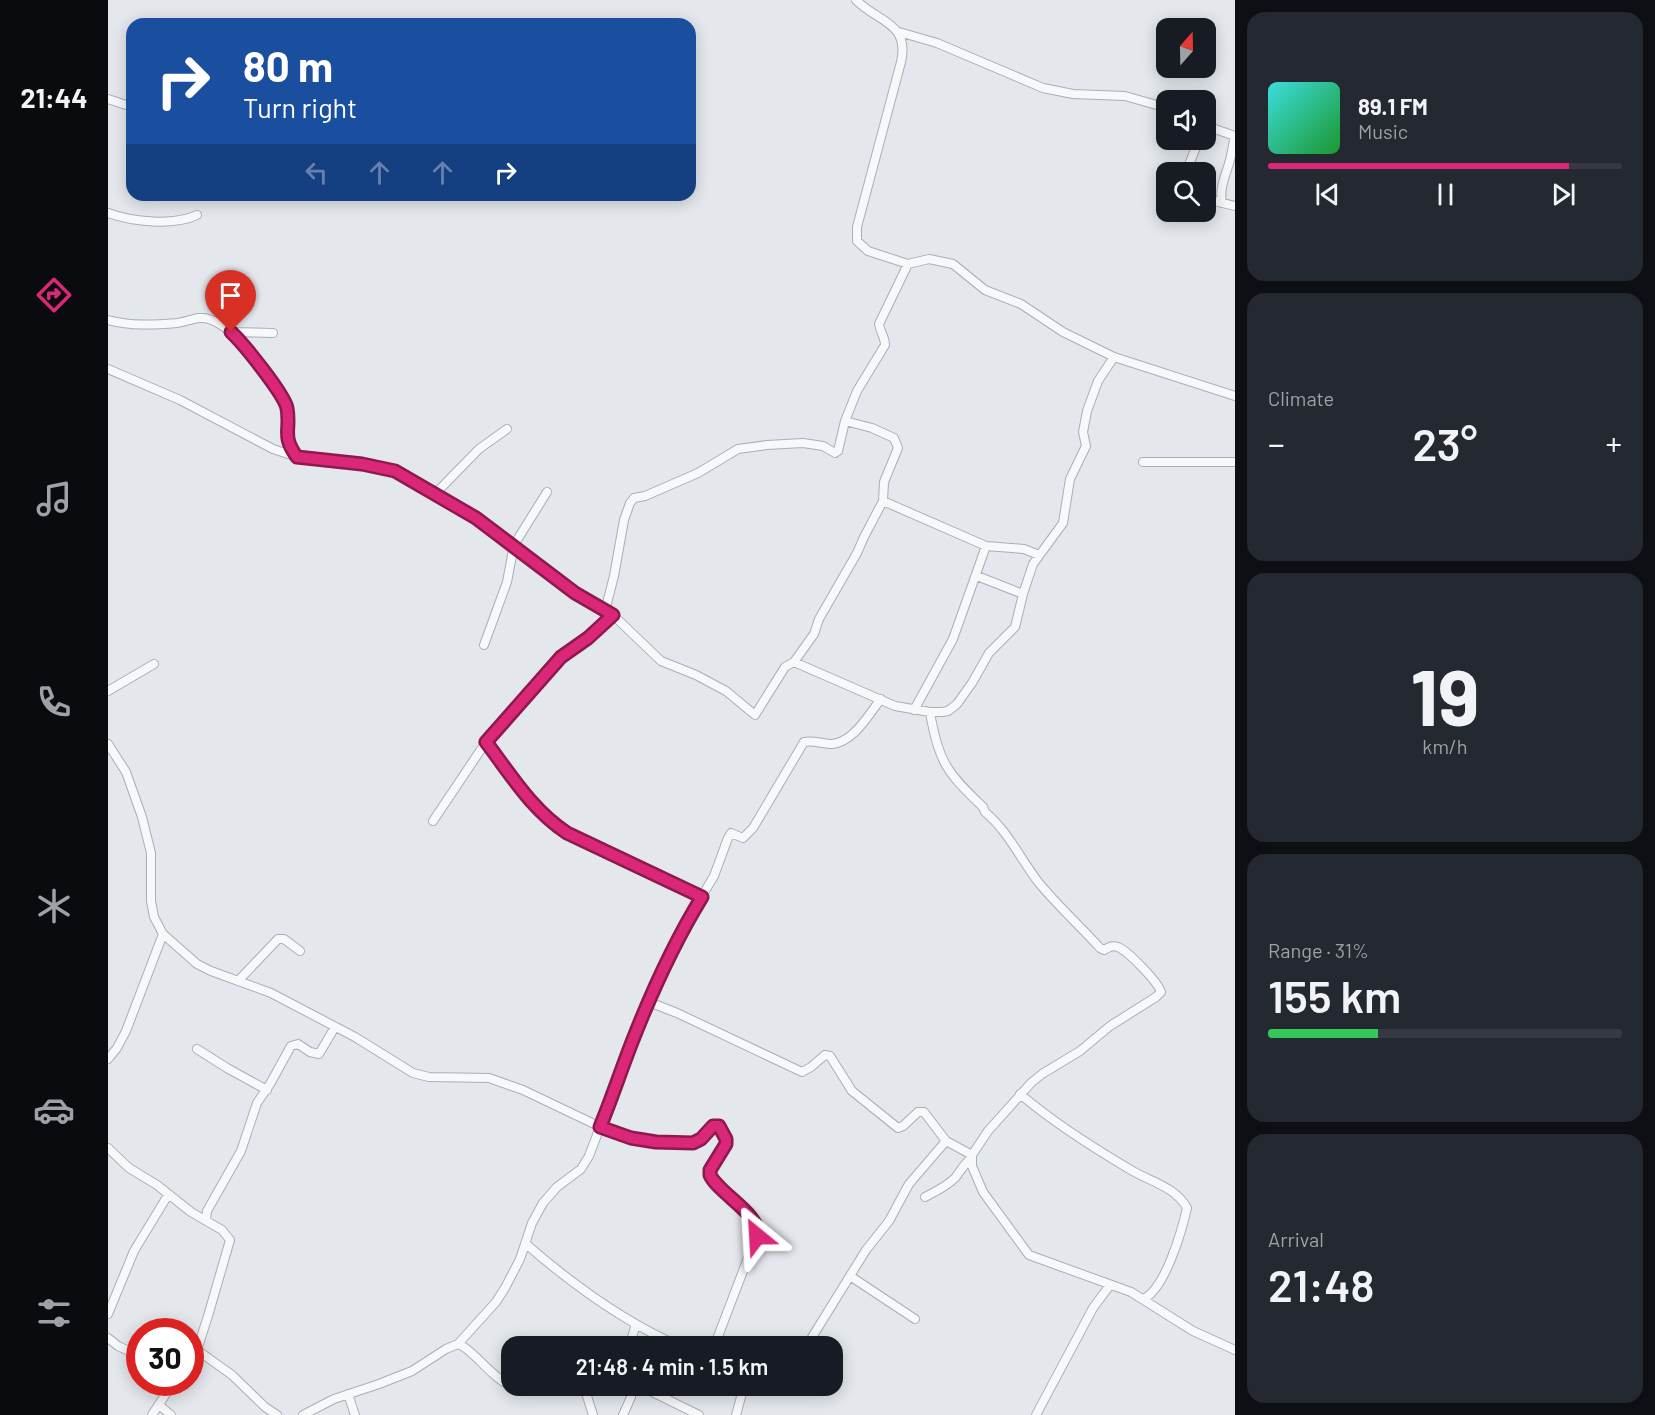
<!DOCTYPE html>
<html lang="en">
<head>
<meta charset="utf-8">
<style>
	:root { --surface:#171b24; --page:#242831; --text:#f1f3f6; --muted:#9ea1a6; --line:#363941; --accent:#db2777 }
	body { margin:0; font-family:Barlow,sans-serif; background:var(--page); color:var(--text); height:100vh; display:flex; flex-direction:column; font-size:22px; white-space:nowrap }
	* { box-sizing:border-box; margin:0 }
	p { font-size:20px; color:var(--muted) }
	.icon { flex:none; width:33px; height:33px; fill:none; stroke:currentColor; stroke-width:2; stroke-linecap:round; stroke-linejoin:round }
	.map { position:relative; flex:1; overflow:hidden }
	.side { display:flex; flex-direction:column; gap:12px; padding:12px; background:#0d0f14; width:420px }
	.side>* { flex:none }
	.guide { position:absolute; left:18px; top:18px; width:570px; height:183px; border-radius:18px; box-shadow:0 3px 15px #0003; background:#1a4fa0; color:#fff; overflow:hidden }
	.needle { width:39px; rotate:20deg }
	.fabs { position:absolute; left:1048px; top:18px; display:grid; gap:12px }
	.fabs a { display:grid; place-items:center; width:60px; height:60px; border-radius:12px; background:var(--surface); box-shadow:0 3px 15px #0003; font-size:30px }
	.speed { position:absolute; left:18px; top:1318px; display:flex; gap:12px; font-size:30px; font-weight:700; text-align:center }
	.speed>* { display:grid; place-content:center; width:78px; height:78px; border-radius:50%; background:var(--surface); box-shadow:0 3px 15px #0003; line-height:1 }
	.speed .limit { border:9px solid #d22; background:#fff; color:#111 }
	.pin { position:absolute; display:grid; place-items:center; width:51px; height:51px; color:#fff; margin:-62px -26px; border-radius:50% 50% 50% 0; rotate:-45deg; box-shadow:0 0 6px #0007 }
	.pin .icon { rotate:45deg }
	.me { position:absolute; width:66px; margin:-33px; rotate:333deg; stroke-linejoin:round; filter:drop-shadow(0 0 4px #0008) }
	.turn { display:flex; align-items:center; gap:21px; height:126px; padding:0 18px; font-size:27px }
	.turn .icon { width:78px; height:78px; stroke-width:2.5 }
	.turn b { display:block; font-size:42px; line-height:51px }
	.lanes { display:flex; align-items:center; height:57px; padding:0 18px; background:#0003; justify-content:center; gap:30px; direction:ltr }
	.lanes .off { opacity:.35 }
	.big { font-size:45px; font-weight:600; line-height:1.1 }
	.side .tile { flex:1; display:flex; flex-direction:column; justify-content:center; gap:9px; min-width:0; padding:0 21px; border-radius:18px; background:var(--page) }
	.side .dial { align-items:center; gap:0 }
	.dial b { font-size:78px; line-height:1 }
	.song { display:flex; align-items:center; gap:18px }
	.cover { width:72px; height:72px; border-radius:9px; background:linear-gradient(135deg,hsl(180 70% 55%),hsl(130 70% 35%)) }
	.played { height:6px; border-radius:3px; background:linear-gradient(90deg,var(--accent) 85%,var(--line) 85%) }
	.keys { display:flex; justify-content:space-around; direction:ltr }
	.heat { display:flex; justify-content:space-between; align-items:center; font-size:33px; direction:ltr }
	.charge { height:9px; border-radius:4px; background:linear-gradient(90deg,#34c759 31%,var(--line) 0) }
	.trip { position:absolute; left:393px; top:1336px; width:342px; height:60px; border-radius:18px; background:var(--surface); box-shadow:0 3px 15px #0003; font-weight:600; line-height:60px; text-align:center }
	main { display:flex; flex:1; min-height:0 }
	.dock { display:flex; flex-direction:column; width:108px; justify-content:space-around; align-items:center; background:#090b0e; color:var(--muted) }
	.dock .icon { width:42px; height:42px }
	.dock .on { color:var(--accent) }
	.dock b { font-size:27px; color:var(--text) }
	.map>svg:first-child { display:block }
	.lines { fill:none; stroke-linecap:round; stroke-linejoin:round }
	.minor-casing { stroke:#a9aeb7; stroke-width:10 }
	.minor { stroke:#f7f8fa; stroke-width:8 }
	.route-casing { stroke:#8e194d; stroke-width:15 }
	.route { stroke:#db2777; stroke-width:10 }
</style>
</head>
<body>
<main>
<nav class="dock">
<b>21:44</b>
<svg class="icon on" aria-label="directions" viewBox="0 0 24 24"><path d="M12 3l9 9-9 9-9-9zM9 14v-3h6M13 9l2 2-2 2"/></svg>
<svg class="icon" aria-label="music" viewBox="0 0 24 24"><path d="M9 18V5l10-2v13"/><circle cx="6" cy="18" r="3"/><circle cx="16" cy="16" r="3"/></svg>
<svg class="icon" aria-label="phone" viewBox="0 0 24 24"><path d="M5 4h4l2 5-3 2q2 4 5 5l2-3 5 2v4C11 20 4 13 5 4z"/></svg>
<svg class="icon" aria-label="climate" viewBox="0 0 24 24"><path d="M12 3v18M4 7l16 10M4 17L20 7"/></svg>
<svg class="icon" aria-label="car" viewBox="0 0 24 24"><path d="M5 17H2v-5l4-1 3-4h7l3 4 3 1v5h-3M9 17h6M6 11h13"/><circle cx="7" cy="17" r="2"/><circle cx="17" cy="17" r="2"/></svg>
<svg class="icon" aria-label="filters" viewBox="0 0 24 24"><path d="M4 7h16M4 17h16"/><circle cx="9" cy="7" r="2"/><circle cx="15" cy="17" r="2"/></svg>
</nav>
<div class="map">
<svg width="1127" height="1415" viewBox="0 0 1127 1415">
	<rect width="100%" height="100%" fill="#e4e7ec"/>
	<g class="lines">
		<g class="minor-casing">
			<path id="minor" d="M748,0C769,22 802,22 793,62L749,227V241L760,251L800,264L821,259L845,264L877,290L913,304L955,332L1006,357L1127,396
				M791,32L829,43L935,88L965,94L1017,96L1059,108
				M0,99L24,107
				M1098,126L1127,136
				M1078,172L1091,140
				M1098,199L1127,206
				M1114,203C1111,187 1118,175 1122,160C1124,152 1125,144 1127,136
				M0,213C25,222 65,226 89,215
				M0,320C23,326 45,325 69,323C76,322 84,319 91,318C123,315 158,377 175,399L178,408L180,445L189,457
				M123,332L165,333
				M0,369L72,400L165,449L189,457L254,464L287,471L388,531L467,593L505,615L553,661L588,675L618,691L647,715L677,667L686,662L787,706L822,712H834L840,711L849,704L864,683L881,653L907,627L915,594L925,564L955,523L962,479L978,446L975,432L979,411L990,381L1006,357
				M1035,462H1127
				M327,494L371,449L399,429
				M775,501L878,546L916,549L931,555
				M869,576L915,594
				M497,611L506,576L516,520L522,503L526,498L537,496L590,473L630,449L659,445L695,443L715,446L727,453L730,451L737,421L749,391L777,345C777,337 772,332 771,324L800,264
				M376,645L399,582L406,545L439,492
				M686,662L706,634L711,619L749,553L756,537L775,501L776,482L790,448L786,438L764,428L737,421
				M0,691L46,664
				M806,710L845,639L878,546
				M822,712C830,761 839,773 875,807L877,812C900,831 913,860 931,883C950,906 972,926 992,948L996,950C1001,947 1004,945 1010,947C1021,952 1049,981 1053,992L1048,997L1002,1026L972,1051L934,1074L923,1083L880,1131L864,1155
				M378,742C403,776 424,809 459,833L594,897
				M0,744L18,772L34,817L43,853V901L46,917L55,934L89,964L103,971L163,993L247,1037L305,1073L321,1077L381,1078L415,1090L503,1132L547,1142L585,1143L593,1139L605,1126H611L618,1139V1144L602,1171V1175C613,1197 641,1207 651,1229L606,1347
				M325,821L378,742L407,707L453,657L480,638L505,615
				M130,981L170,939H176L192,951
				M541,1002L569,1013L694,1072L703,1067L717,1055L722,1056L744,1091L790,1128L795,1126L810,1112H816L838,1141L864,1155V1166L875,1192L921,1255L1023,1292L1085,1331L1127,1350
				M89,1049L119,1068L159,1090
				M0,1059L9,1048L18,1031L55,934
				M912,1094C946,1123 984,1147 1023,1170C1041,1181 1068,1187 1079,1208C1074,1230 1057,1290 1035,1299
				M0,1148L21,1168L49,1185L83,1212L114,1230L122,1240L100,1316L89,1350L82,1358
				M817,1197C827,1192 839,1186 847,1178C853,1171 856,1163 864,1158
				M98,1220L99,1211L133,1151L149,1103L162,1084L183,1046L190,1044L202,1052L211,1054L227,1027
				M418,1244C465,1285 516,1322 573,1347
				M742,1276L807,1319
				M0,1314L26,1251L60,1195
				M0,1338L10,1346L32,1356
				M350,1344L388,1302L397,1288L412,1259L424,1223L435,1203L449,1187L473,1169L481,1156L526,1038L579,921L606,876L620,838L623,833L635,838L645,828L696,742C705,740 715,744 724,744C746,742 760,715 773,699
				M521,1347L528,1324
				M698,1347L758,1250L781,1221L801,1184L838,1141
				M89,1350L124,1375L157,1407L169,1415
				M471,1386L478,1393L485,1415
				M532,1386L591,1415
				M240,1394L247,1415
				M51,1405L63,1415
				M44,1415L65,1383
				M195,1415L226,1399L271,1384L304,1371L338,1349L350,1344C357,1346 363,1353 369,1358C390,1379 405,1396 436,1386
				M515,1415L523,1397V1386
				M628,1415L636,1386
				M928,1415L985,1308L1002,1285"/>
		</g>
		<use href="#minor" class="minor"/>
	</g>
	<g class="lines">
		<g class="route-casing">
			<path id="route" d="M123,332C135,343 176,394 179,408C183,431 173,435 189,457L254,464L287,471L368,518L467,593L505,615L480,638L453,657L378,742C403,775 424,810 459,833L594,897C567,941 545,989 526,1037C514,1067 504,1098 492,1127L523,1138L548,1142L585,1143L593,1139L605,1126H611L618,1139V1144L602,1170V1175C611,1194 654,1215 649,1236"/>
		</g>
		<use href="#route" class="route"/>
	</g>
</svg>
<div class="fabs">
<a><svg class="needle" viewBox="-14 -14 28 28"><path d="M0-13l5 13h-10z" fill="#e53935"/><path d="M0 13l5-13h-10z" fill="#9ea1a6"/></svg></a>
<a><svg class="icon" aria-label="sound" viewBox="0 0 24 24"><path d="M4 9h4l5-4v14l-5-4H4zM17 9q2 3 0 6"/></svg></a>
<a><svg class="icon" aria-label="search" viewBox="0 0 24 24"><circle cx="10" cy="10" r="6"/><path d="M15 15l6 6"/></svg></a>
</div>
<div class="speed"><div class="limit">30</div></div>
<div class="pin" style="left:123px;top:332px;background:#d93025"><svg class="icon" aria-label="arrive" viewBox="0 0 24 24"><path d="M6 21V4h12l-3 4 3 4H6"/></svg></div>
<svg class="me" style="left:649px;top:1236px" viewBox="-20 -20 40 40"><path d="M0-17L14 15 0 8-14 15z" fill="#db2777" stroke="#fff" stroke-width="4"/></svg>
<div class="trip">21:48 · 4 min · 1.5 km</div>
<div class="guide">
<div class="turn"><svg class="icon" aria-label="right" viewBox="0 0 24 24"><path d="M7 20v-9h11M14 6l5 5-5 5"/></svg><div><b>80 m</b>Turn right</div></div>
<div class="lanes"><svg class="icon off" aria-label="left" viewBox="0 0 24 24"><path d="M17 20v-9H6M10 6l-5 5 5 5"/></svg><svg class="icon off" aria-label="ahead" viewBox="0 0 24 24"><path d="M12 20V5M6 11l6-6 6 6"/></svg><svg class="icon off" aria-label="ahead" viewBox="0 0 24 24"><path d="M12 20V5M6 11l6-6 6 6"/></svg><svg class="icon" aria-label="right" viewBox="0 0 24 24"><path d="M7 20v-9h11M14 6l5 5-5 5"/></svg></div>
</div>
</div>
<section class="side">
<div class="tile">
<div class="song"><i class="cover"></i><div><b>89.1 FM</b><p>Music</p></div></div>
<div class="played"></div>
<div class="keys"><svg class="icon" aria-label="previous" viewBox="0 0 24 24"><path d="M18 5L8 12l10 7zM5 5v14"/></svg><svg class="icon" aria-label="pause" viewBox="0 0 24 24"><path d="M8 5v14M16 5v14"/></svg><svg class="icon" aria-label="next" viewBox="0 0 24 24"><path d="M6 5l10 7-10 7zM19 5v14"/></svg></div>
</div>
<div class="tile"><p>Climate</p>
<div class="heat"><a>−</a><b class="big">23°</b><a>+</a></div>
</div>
<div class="tile dial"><b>19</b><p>km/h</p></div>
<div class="tile"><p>Range · 31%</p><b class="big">155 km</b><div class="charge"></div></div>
<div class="tile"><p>Arrival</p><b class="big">21:48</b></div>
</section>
</main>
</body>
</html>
